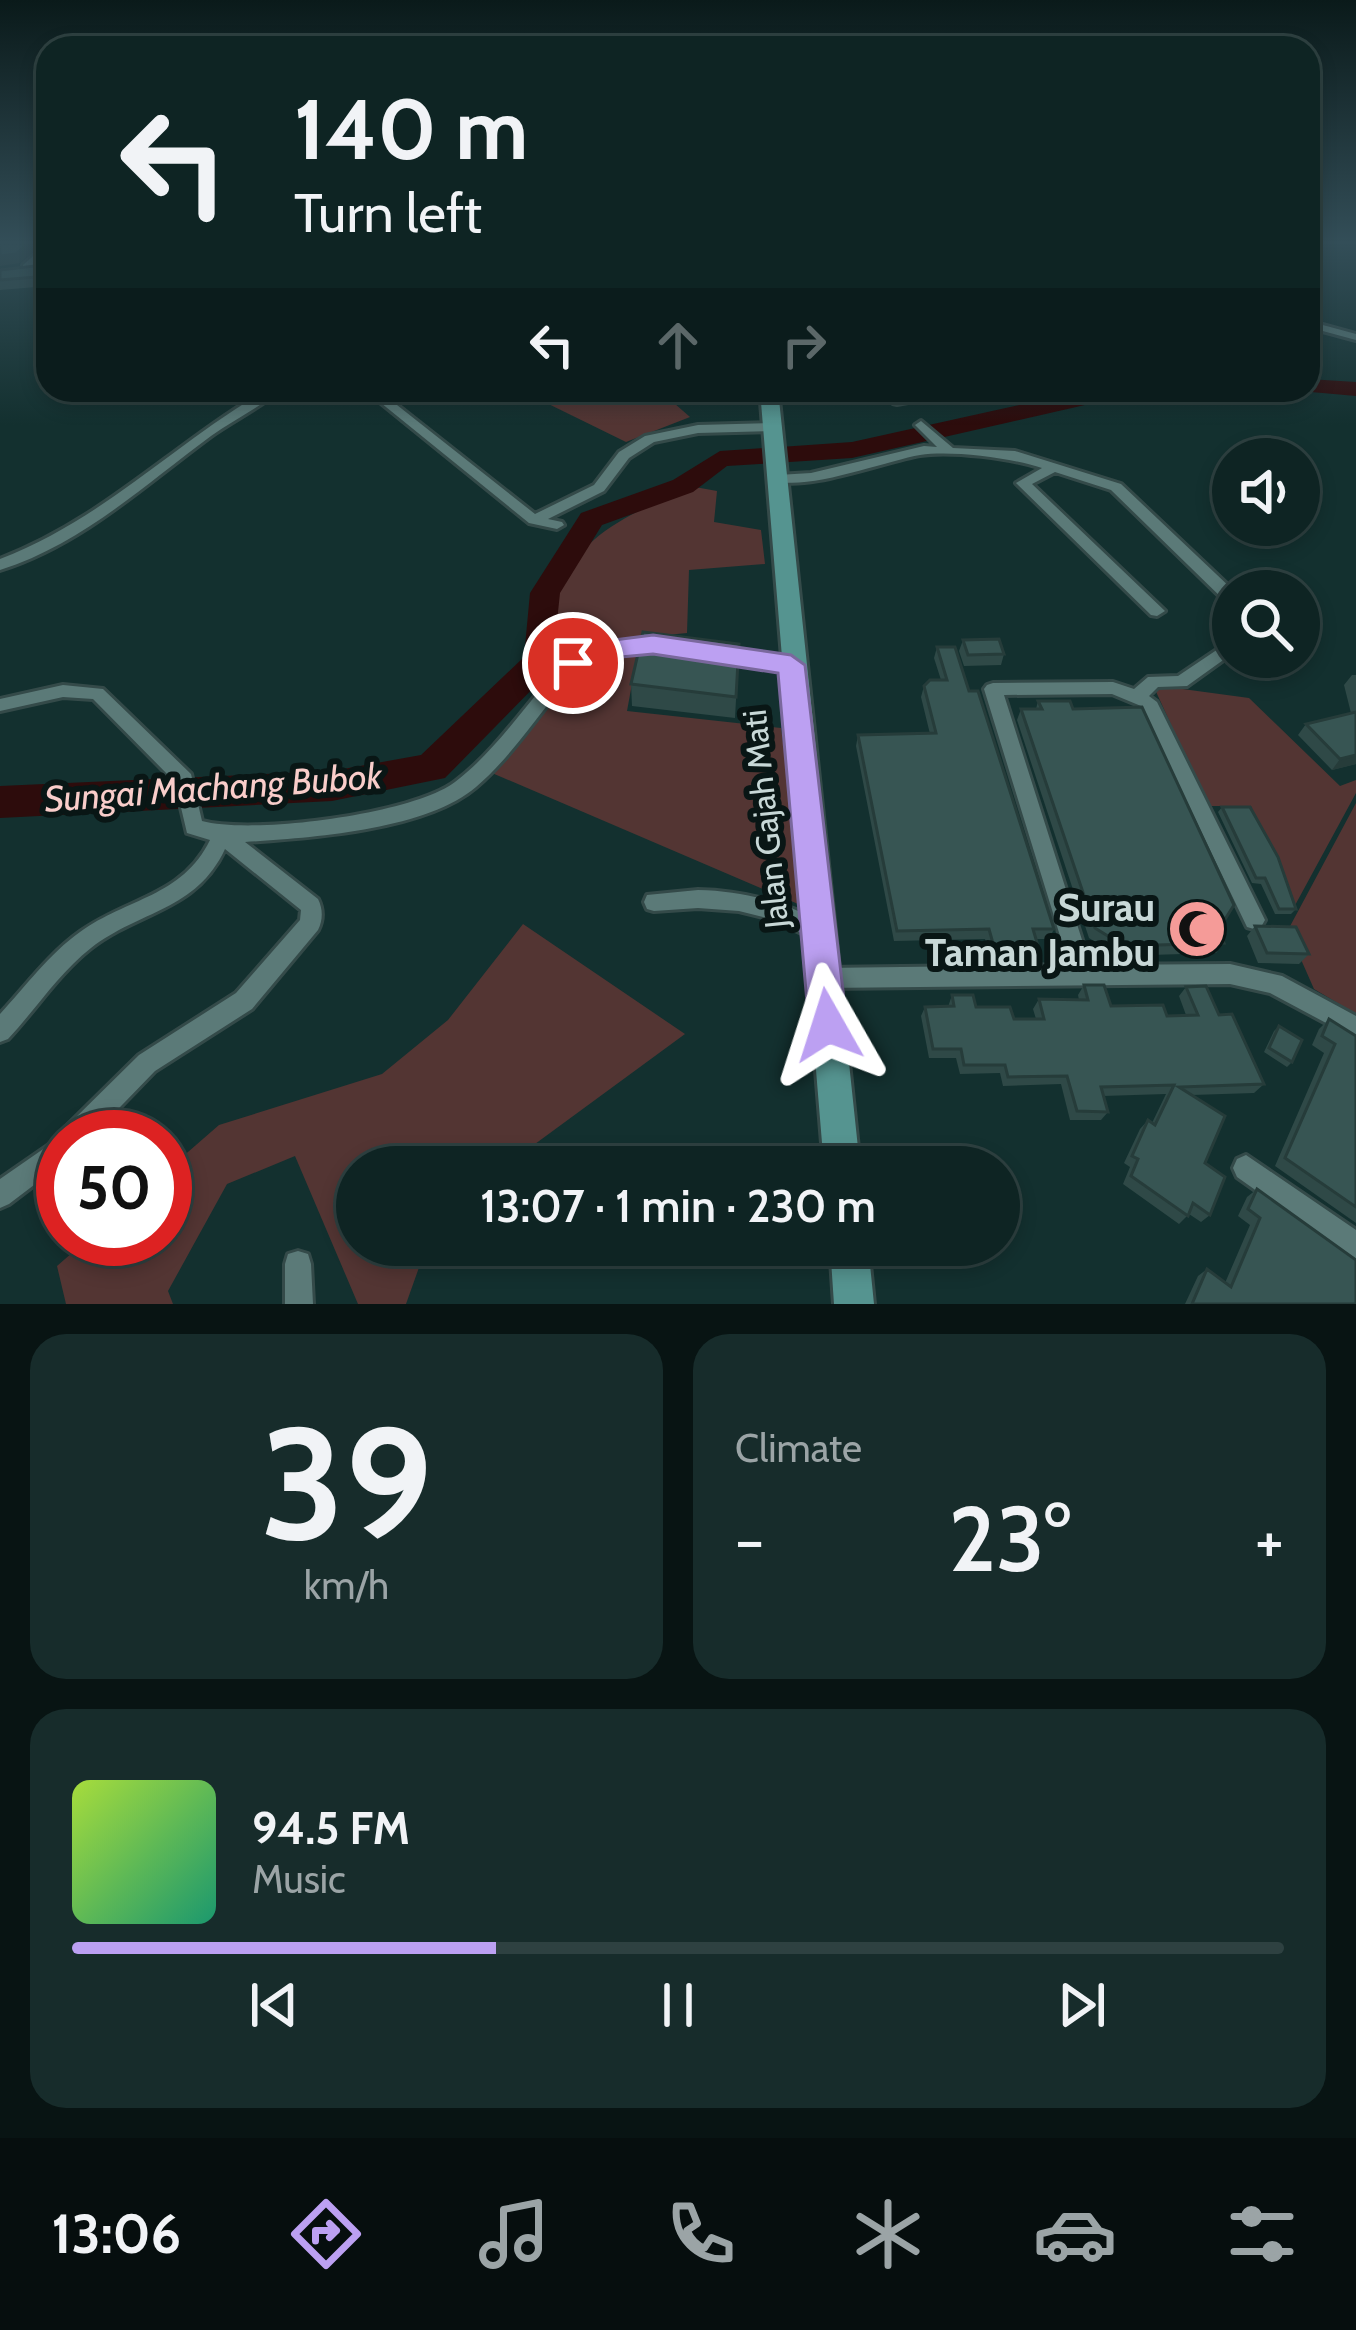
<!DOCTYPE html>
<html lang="en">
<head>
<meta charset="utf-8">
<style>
	:root { --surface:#0e2423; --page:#172c2b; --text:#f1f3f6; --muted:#9ba4a6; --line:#2e4141; --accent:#bca0f2 }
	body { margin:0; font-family:Cabin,sans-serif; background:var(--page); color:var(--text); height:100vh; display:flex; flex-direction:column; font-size:45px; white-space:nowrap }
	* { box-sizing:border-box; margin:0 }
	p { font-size:39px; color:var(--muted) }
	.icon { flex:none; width:66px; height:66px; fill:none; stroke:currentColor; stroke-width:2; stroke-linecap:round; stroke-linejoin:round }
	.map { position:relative; height:1304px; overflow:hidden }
	.side { display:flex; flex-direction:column; gap:30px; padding:30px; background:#081413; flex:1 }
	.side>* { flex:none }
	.top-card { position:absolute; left:36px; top:36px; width:1284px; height:366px; border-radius:36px; box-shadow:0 6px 18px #0003,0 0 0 3px var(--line); background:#0e2423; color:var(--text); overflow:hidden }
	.fabs { position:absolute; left:1212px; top:438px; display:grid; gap:24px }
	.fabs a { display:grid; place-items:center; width:108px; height:108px; border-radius:50%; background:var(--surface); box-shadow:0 6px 18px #0003,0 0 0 3px var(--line); font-size:60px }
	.speed { position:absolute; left:36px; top:1110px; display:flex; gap:24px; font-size:60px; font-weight:700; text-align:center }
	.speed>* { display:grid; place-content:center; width:156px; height:156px; border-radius:50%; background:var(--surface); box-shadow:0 6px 18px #0003,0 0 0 3px var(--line); line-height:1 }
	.speed .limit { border:18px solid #d22; background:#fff; color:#111 }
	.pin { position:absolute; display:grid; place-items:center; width:102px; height:102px; color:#fff; margin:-51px; border:6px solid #fff; border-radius:50%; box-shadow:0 3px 12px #0007 }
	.me { position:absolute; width:132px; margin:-66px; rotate:354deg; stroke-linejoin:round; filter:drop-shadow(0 0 9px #0008) }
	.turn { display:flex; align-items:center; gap:42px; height:252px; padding:0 60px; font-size:54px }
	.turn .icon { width:156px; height:156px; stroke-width:2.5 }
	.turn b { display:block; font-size:84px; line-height:102px }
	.lanes { display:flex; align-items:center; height:114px; padding:0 60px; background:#0003; justify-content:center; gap:60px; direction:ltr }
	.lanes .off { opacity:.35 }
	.big { font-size:90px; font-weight:600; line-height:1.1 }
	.side .tile { flex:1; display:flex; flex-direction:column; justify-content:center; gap:18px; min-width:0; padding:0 42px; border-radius:36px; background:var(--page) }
	.side .dial { align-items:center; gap:0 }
	.dial b { font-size:156px; line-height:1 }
	.song { display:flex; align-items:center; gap:36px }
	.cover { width:144px; height:144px; border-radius:18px; background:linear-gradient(135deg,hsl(80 70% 55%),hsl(160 70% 35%)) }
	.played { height:12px; border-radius:6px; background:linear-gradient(90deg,var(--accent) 35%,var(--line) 35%) }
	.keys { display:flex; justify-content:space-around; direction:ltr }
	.heat { display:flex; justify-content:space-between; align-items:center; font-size:66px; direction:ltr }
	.side .tiles { flex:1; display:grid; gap:30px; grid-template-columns:1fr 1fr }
	.tile:last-child { grid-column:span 2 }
	.trip { position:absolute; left:336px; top:1146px; width:684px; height:120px; border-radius:60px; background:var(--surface); box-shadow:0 6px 18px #0003,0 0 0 3px var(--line); font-weight:600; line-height:120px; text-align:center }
	.tabs { display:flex; height:192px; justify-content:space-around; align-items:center; background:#060e0e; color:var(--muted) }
	.tabs .icon { width:84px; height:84px }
	.tabs .active { color:var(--accent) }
	.tabs b { font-size:54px; color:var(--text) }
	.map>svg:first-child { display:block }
	.green { fill:#533533 }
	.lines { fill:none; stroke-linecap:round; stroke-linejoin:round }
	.river { fill:#2d0c0c; fill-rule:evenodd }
	.minor-casing { stroke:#344a49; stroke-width:6 }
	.secondary-casing { stroke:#344a49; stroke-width:6 }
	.minor { fill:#5b7a78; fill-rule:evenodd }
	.secondary { fill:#559490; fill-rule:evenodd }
	.wall { fill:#2f4947 }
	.shaded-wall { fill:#263c3a }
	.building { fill:#375553; stroke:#263c3a; stroke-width:3 }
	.route { fill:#bca0f2; stroke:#7a689d; stroke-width:3 }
	.labels { text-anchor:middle; stroke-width:12; stroke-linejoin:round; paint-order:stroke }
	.street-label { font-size:33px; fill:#c8d8d7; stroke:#091615 }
	.water-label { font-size:36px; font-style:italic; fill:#f9cdca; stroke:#091615 }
	.near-poi-label { font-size:39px; font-weight:bold; fill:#c8d8d7; stroke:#091615; text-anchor:end }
</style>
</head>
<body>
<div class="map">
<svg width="1356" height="1304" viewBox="0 0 1356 1304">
	<rect width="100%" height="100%" fill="#13302f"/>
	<path class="green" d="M520,390H659L690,417L626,442Z
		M695,487L717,491L714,522L761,530L765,564L689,570L687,633L576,644L551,656C553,637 551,609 558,591C581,530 641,509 695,487Z
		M638,651L627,711L781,728L805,907L485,770L593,658Z
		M1153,685L1249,698L1340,786L1356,780V793L1293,909L1251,806H1208Z
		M1356,803V1014L1314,989L1288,930Z
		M523,924L685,1034L535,1144L456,1167H357V1245H427L406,1304H358L295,1156L227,1184L168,1291L173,1304H66L57,1266L88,1239H165V1172L219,1125L382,1074L448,1020Z"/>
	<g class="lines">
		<path class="river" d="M1308,379L1356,382V396L1300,391L1308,390Z
			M1087,390H1132L1120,397L852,458L727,466L693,492L602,525L560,593L552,669L445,778L332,801L0,818V786L332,771L421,755L524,657L530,593L581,513L673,480L720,451L852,442Z"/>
		<g class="minor-casing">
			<path id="minor" d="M48,243V251L31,269H23V265Z
				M1308,321L1356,334V340L1308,327Z
				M266,390H281C260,407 234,420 211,436C143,486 82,544 0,570V559C104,519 172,445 266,390Z
				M365,390H378L535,514L594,485L619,452L645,436L698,425L773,423L779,427L773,431L698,433L654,442L629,458L604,491L548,519L562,522L564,525L557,529L529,523Z
				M883,390H895L900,396L931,390H957L951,394L897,404L893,403Z
				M994,390H1027C1020,396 1001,396 994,390Z
				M921,421L953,448L1015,451L1121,484L1234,591L1233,604L1227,603L1111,490L1055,472L1032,484L1165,611L1157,616L1151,615L1016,483L1042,468C1012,458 951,450 920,455C885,461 800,494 771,479L778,475L811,473L924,446L937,447L915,425Z
				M663,639L669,641L671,645L669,649L596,656L585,661C546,701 518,751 476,787C426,830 310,838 245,842L318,899C323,909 323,920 318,930L252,1009L155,1071L91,1137H63V1163L9,1204L0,1208V1179L62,1136L65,1128L139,1055L236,993L300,920L301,910L225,849C196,911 140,910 91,948C59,973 36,1009 8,1039L0,1042V1014C26,986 49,954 80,932C127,898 182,897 210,840L187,833L175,782L93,699L63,697L0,711V699L63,685L103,689L191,774L202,821C253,835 413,814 455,782C501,747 532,694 573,653L593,644Z
				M1233,639V653L1187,686L1158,687L1149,696L1157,702L1265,920L1261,927L1254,929L1247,927L1141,706L1112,694L1004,695L1090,965L1230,964L1282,976L1356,1016V1039L1270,993L1230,984L824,988L816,985L813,978L816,971L824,968L1069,965L984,689L987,685L993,683L1113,682L1134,689L1148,677L1178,676Z
				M718,648L791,659L799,665L791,671L712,658L710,654Z
				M698,890C745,891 784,902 826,924L829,931L826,938L818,941L775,920L739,911L698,908L654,911L647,909L644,902L647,895Z
				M1246,1155L1356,1230V1259L1347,1255L1237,1177L1233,1168L1237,1159Z
				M298,1251L308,1254L311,1264L313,1304H285V1264L288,1254Z"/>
		</g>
		<g class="secondary-casing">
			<path id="secondary" d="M760,390H778L860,1167H824Z
				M830,1245H868L874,1304H834Z"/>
		</g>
		<use href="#minor" class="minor"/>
		<use href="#secondary" class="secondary"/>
	</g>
	<path class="wall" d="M48,243V286L0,290V270L44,265L45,259L41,251Z
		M963,640L1004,654L1001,665L964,666L959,651Z
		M739,644L735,718L632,706L631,684Z
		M937,647L969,691L1054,929L1049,939H1036L1038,946L1033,956L990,957L985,939L894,941L856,746L858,735L930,734L921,697L924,686L941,680L934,658Z
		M1352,675H1356V764L1332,770L1298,735L1306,724L1351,713L1344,685Z
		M1038,701L1073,709L1219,929L1224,943L1216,953L1117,956L1089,938L1017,720L1021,709H1036Z
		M1222,807L1296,909L1291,914H1275L1261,884L1252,883L1218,812Z
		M1255,926L1309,954L1299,964L1258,963L1247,936Z
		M1084,985L1111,1006L1167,1016L1186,1015L1179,996L1186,987L1219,1015L1264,1084L1254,1093L1192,1095L1205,1163L1210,1215L1201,1222L1189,1214L1179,1224L1123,1184L1130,1167L1124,1163L1140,1129L1148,1120L1152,1123L1166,1094L1103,1096L1108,1112L1101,1120H1070L1061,1084L1003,1086L1000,1073L960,1074L956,1058H929L921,1016L925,1007H948L952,995L976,1007L1014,1019H1036L1033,1009L1039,999L1079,1000L1078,995Z
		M1329,1019L1356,1036V1223L1275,1166L1324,1053L1312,1045L1319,1029Z
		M1279,1026L1292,1062L1287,1067L1264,1052L1274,1031Z
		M1257,1189L1356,1304H1185L1198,1276L1207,1269L1225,1283L1250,1225L1238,1216L1247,1197Z"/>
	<path class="shaded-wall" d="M29,243H43L20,263L0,266V256Z
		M1356,755V764L1332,770L1340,759Z"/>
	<path class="building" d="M0,243H29L16,254L0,256Z
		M48,243V276L0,280V270L44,265L47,252L41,251Z
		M643,632L739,644L736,697L631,684Z
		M999,639L1004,654L968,655L963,640Z
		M937,647H955L969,691H978L1054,929H1033L1038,946L994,947L989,929L897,931L858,735L936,733L924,686L930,680H947Z
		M1038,701H1070L1073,709L1142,707L1234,905L1219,929L1224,943L1124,946L1095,928L1021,709H1042Z
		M1356,712V755L1340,759L1306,724Z
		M1222,807H1250L1278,857L1296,909H1279L1265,878H1256Z
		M1255,926L1296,927L1309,954L1267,953Z
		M1084,985H1104L1111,1006L1163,1005L1167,1016L1198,1015L1186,987L1206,986L1219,1015L1232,1014L1264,1084L1179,1087L1225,1116L1205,1163L1225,1177L1210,1215L1193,1203L1188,1216L1131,1176L1138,1159L1132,1156L1148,1120L1155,1125L1174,1085L1101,1087L1108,1112L1077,1111L1067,1076L1008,1077L1005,1065H964L961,1049H933L925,1007L954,1006L952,995H973L976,1007H1010L1014,1019H1044L1039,999L1088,1000Z
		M1329,1019L1356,1036V1207L1285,1158L1335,1044L1322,1036Z
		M1279,1026L1302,1040L1292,1062L1269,1048Z
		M1257,1189L1356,1260V1304H1192L1207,1269L1231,1287L1260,1218L1248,1209Z"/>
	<linearGradient id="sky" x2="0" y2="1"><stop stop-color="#0a1a1a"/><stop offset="0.57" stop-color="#334e58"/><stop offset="1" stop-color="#334e58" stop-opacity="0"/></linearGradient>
	<rect width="1356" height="425" fill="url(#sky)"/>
	<path class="route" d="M653,635L791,655L805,665L847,1025L841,1038L828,1044L815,1038L809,1025L778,673L653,654L599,659L573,673L559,663L583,644Z"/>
	<defs>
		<g id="mosque-disc" transform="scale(3)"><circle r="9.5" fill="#f59b98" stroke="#091615"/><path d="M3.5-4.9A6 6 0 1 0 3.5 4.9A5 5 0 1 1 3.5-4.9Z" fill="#111"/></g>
	</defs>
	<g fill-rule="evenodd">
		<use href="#mosque-disc" x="1197" y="929"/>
	</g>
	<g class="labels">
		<g class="street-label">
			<text transform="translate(765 819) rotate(-96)" y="12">Jalan Gajah Mati</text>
		</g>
		<g class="water-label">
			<text transform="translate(213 787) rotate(-4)" y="13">Sungai Machang Bubok</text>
		</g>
		<g class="near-poi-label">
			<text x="1155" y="921">Surau<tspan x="1155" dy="45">Taman Jambu</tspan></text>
		</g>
	</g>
</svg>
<div class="fabs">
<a><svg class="icon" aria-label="sound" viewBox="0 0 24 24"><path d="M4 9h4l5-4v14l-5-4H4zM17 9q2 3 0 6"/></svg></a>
<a><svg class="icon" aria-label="search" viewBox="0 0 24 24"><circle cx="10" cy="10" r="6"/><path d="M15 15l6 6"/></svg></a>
</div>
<div class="speed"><div class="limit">50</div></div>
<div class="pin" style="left:573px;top:663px;background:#d93025"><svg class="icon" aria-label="arrive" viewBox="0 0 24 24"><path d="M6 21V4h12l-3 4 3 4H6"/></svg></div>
<svg class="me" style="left:828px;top:1025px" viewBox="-20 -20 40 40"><path d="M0-17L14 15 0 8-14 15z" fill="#bca0f2" stroke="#fff" stroke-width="4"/></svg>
<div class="trip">13:07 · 1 min · 230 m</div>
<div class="top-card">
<div class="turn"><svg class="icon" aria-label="left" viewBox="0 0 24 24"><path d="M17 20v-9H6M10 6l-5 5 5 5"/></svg><div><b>140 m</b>Turn left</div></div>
<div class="lanes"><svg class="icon" aria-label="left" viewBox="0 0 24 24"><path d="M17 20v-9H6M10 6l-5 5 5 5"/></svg><svg class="icon off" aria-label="ahead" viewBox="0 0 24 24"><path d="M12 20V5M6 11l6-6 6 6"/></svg><svg class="icon off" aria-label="right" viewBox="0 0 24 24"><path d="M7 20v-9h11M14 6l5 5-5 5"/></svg></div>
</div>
</div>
<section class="side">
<div class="tiles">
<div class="tile dial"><b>39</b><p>km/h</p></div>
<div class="tile"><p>Climate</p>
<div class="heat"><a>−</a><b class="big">23°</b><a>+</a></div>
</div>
<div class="tile">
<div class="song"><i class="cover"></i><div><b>94.5 FM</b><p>Music</p></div></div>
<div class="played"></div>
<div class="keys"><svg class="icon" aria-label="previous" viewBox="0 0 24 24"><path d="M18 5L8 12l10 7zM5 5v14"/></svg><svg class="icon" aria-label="pause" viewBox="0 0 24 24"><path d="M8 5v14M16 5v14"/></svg><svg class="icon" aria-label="next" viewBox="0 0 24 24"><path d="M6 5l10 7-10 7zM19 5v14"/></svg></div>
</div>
</div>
</section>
<nav class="tabs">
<b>13:06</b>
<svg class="icon active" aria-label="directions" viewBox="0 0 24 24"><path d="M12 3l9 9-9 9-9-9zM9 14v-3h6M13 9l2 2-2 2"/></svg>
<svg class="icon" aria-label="music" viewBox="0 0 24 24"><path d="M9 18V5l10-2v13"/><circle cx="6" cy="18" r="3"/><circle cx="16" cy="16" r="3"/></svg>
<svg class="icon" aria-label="phone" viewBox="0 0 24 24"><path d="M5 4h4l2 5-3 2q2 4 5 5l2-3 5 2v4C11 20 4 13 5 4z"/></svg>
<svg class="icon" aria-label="climate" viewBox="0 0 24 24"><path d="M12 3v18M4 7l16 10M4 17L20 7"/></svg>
<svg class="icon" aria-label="car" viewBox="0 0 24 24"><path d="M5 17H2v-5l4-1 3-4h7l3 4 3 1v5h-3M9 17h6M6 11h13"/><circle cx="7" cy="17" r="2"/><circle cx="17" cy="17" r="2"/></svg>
<svg class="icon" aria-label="filters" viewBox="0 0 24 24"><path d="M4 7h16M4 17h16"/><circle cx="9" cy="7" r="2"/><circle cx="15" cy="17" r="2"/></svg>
</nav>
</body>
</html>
